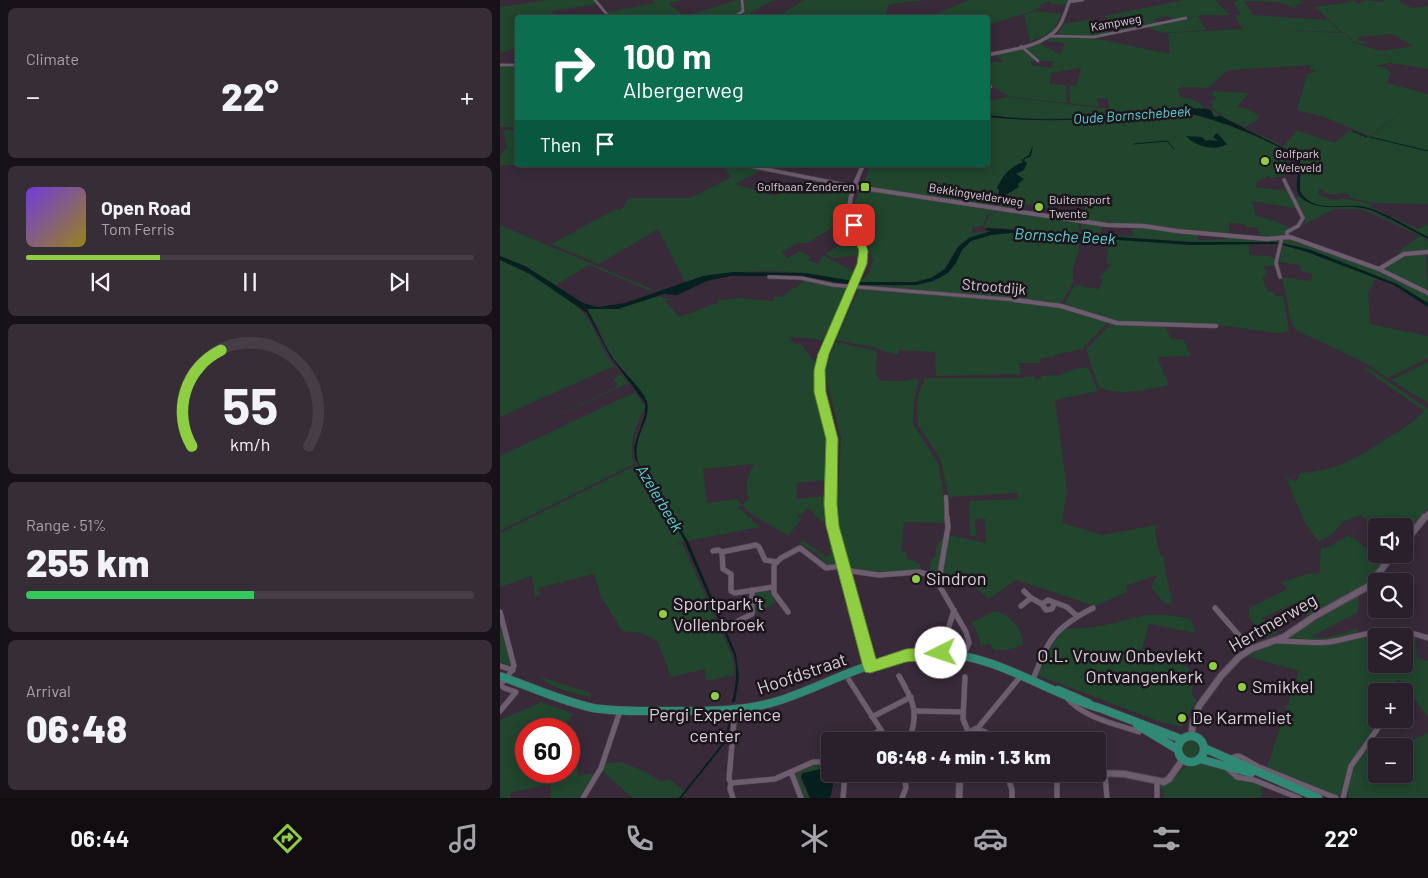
<!DOCTYPE html>
<html lang="en">
<head>
<meta charset="utf-8">
<style>
	:root { --surface:#2a202b; --page:#362d37; --text:#f1f3f6; --muted:#a5a3a9; --line:#463e47; --accent:#8fcd42 }
	body { margin:0; font-family:Barlow,sans-serif; background:var(--page); color:var(--text); height:100vh; display:flex; flex-direction:column; font-size:19px; white-space:nowrap }
	* { box-sizing:border-box; margin:0 }
	p { font-size:16px; color:var(--muted) }
	.icon { flex:none; width:28px; height:28px; fill:none; stroke:currentColor; stroke-width:2; stroke-linecap:round; stroke-linejoin:round }
	.map { position:relative; flex:1; overflow:hidden }
	.details { display:flex; flex-direction:column; gap:8px; padding:8px; background:#171218; width:500px }
	.details>* { flex:none }
	.hud { position:absolute; left:15px; top:15px; width:475px; height:152px; border-radius:5px; box-shadow:0 2px 12px #0003,0 0 0 1px var(--line); background:#0b6e4f; color:#fff; overflow:hidden }
	.buttons { position:absolute; left:868px; top:518px; display:grid; gap:10px }
	.buttons a { display:grid; place-items:center; width:45px; height:45px; border-radius:5px; background:var(--surface); box-shadow:0 2px 12px #0003,0 0 0 1px var(--line); font-size:25px }
	.speed { position:absolute; left:15px; top:718px; display:flex; gap:10px; font-size:25px; font-weight:700; text-align:center }
	.speed>* { display:grid; place-content:center; width:65px; height:65px; border-radius:50%; background:var(--surface); box-shadow:0 2px 12px #0003,0 0 0 1px var(--line); line-height:1 }
	.speed .limit { border:8px solid #d22; background:#fff; color:#111 }
	.pin { position:absolute; display:grid; place-items:center; width:42px; height:42px; color:#fff; margin:-21px; border-radius:10px; box-shadow:0 2px 8px #0006 }
	.me { position:absolute; width:55px; margin:-28px; rotate:266deg; stroke-linejoin:round; filter:drop-shadow(0 0 4px #0008) }
	.turn { display:flex; align-items:center; gap:18px; height:105px; padding:0 25px; font-size:22px }
	.turn .icon { width:65px; height:65px; stroke-width:2.5 }
	.turn b { display:block; font-size:35px; line-height:42px }
	.then { display:flex; align-items:center; height:48px; padding:0 25px; background:#0003; gap:10px; font-size:19px }
	.big { font-size:38px; font-weight:800; line-height:1.1 }
	.details .widget { flex:1; display:flex; flex-direction:column; justify-content:center; gap:8px; min-width:0; padding:0 18px; border-radius:8px; background:var(--page) }
	.details .dial { align-items:center; gap:0 }
	.dial svg { height:130px; overflow:visible; fill:none; stroke:var(--line); stroke-width:7; stroke-linecap:round; text-anchor:middle }
	.dial text { fill:var(--text); stroke:none }
	.song { display:flex; align-items:center; gap:15px }
	.cover { width:60px; height:60px; border-radius:8px; background:linear-gradient(135deg,hsl(260 70% 55%),hsl(50 70% 35%)) }
	.played { height:5px; border-radius:2px; background:linear-gradient(90deg,var(--accent) 30%,var(--line) 30%) }
	.keys { display:flex; justify-content:space-around; direction:ltr }
	.heat { display:flex; justify-content:space-between; align-items:center; font-size:28px; direction:ltr }
	.charge { height:8px; border-radius:4px; background:linear-gradient(90deg,#34c759 51%,var(--line) 0) }
	.trip { position:absolute; left:321px; top:732px; width:285px; height:50px; border-radius:5px; background:var(--surface); box-shadow:0 2px 12px #0003,0 0 0 1px var(--line); font-weight:800; line-height:50px; text-align:center }
	.dock { display:flex; height:80px; justify-content:space-around; align-items:center; background:#110d11; color:var(--muted) }
	.dock .icon { width:35px; height:35px }
	.dock .selected { color:var(--accent) }
	.dock b { font-size:22px; color:var(--text) }
	main { display:flex; flex:1; min-height:0 }
	.map>svg:first-child { display:block }
	.green { fill:#21452d; fill-rule:evenodd }
	.water { fill:#062020 }
	.lines { fill:none; stroke-linecap:round; stroke-linejoin:round }
	.stream-far1 { stroke:#062020; stroke-width:1 }
	.stream { stroke:#062020; stroke-width:2 }
	.street-far3-casing { stroke:#534754; stroke-width:3 }
	.street-far2-casing { stroke:#534754; stroke-width:4.5 }
	.street-far1-casing { stroke:#534754; stroke-width:5 }
	.street-casing { stroke:#534754; stroke-width:6 }
	.secondary-far3-casing { stroke:#534754; stroke-width:4 }
	.secondary-far2-casing { stroke:#534754; stroke-width:5 }
	.secondary-far1-casing { stroke:#534754; stroke-width:6 }
	.secondary-casing { stroke:#534754; stroke-width:8 }
	.primary-casing { stroke:#534754; stroke-width:9 }
	.street-far3 { stroke:#6d5d6f; stroke-width:2.5 }
	.street-far2 { stroke:#6d5d6f; stroke-width:3 }
	.street-far1 { stroke:#6d5d6f; stroke-width:4 }
	.street { stroke:#6d5d6f; stroke-width:5 }
	.secondary-far3 { stroke:#6d5d6f; stroke-width:3 }
	.secondary-far2 { stroke:#6d5d6f; stroke-width:4 }
	.secondary-far1 { stroke:#6d5d6f; stroke-width:5 }
	.secondary { stroke:#6d5d6f; stroke-width:6 }
	.primary { stroke:#308974; stroke-width:8 }
	.route { fill:#8fcd42; stroke:#5d852b }
	.poi-dot { fill:#8fcd42; stroke:#1c151c; stroke-width:2 }
	.labels { text-anchor:middle; stroke-width:5; stroke-linejoin:round; paint-order:stroke }
	.far-street-label { font-size:12px; fill:#d9d0da; stroke:#1c151c }
	.far-poi-label { font-size:12px; fill:#d9d0da; stroke:#1c151c; text-anchor:start }
	.far-water-label { font-size:14px; font-style:italic; fill:#5ad5d5; stroke:#1c151c }
	.street-label { font-size:15px; fill:#d9d0da; stroke:#1c151c }
	.water-label { font-size:16px; font-style:italic; fill:#5ad5d5; stroke:#1c151c }
	.near-poi-label { font-size:18px; fill:#d9d0da; stroke:#1c151c; text-anchor:start }
	.near-street-label { font-size:18px; fill:#d9d0da; stroke:#1c151c }
</style>
</head>
<body>
<main>
<section class="details">
<div class="widget"><p>Climate</p>
<div class="heat"><a>−</a><b class="big">22°</b><a>+</a></div>
</div>
<div class="widget">
<div class="song"><i class="cover"></i><div><b>Open Road</b><p>Tom Ferris</p></div></div>
<div class="played"></div>
<div class="keys"><svg class="icon" aria-label="previous" viewBox="0 0 24 24"><path d="M18 5L8 12l10 7zM5 5v14"/></svg><svg class="icon" aria-label="pause" viewBox="0 0 24 24"><path d="M8 5v14M16 5v14"/></svg><svg class="icon" aria-label="next" viewBox="0 0 24 24"><path d="M6 5l10 7-10 7zM19 5v14"/></svg></div>
</div>
<div class="widget dial"><svg viewBox="0 0 100 80">
<path d="M14 69A42 42 0 1 1 86 69"/>
<path d="M14 69A42 42 0 0 1 32 10" stroke="#8fcd42"/>
<text x="50" y="56" font-size="32" font-weight="700">55</text>
<text x="50" y="72" font-size="11">km/h</text>
</svg></div>
<div class="widget"><p>Range · 51%</p><b class="big">255 km</b><div class="charge"></div></div>
<div class="widget"><p>Arrival</p><b class="big">06:48</b></div>
</section>
<div class="map">
<svg width="928" height="798" viewBox="0 0 928 798">
	<rect width="100%" height="100%" fill="#382a39"/>
	<path class="green" d="M49,0H95L98,4L52,11L54,17L18,18L17,48L0,53V7Z
		M152,0H183L168,3L184,16L238,0H241L242,11L232,18H112L107,12L155,3Z
		M244,0H274L243,17H236L244,12Z
		M304,0H426L391,4L388,5L386,14L378,17H276Z
		M469,0H568L563,11L565,5L551,4L550,1L541,4L539,9L488,25V18H425Z
		M684,0H715L730,15H701L674,20L666,16L653,19L660,23L621,31L604,16Z
		M738,0H799L804,3L794,5L799,9L778,2L744,1L753,15L828,20L841,32L767,30L845,33L852,42L881,51L913,46L892,34L859,37L857,40L868,42L862,44L853,42C848,34 845,34 839,29C830,22 824,13 814,7L851,2V0L859,3L868,0L881,2L886,0H900L901,3L912,8L928,6V69L891,63L874,66L884,67L891,72L887,83L928,94V204L875,203L849,198L850,195L840,193L836,195L824,193V190L819,189L818,194L829,199L839,200L841,198L872,204L871,207L918,229L928,224V237L869,208C848,201 814,216 800,191C801,169 805,158 783,147L797,130L834,143L850,130L870,137L910,104L870,136L824,117L797,110L807,74L816,72L809,68L813,65L728,70L708,88L683,87L677,89L681,97L694,100L705,107L702,108L712,109L724,119L782,145L781,146L743,129L720,116L714,117L711,110L705,109C633,112 560,125 488,115L493,114L488,106V101L508,97L632,112L609,109L608,99L597,98L599,107L570,103L569,85L576,86L581,68L551,73L549,84L566,85L567,103L511,97L495,88L488,81V62H503L496,55L523,48L537,61H531L532,65L552,68L553,61H539L524,47L539,43L560,54L565,44C558,41 552,43 546,40L557,35L564,24L593,19L610,33L589,37L670,54L668,33L742,29L735,15H741L733,2Z
		M536,11L562,14L552,32L530,42L524,15Z
		M698,16L706,30L662,33L645,27Z
		M17,65V127H0V66Z
		M712,91L749,93L736,107L746,108L760,116L756,121L745,127L727,119L713,108L711,100L717,99L716,97L713,96Z
		M672,112C711,115 743,131 779,147L777,150C789,160 790,161 784,176L771,178L768,176L757,182L756,187L788,191L799,209L752,201L756,216L773,220L790,228C782,239 772,238 760,237L758,228L746,227L744,224L729,223V233L582,220L585,201L568,194L557,195L558,205L544,208L543,204L520,205L518,210L362,186L371,165H488V117L529,120L602,119Z
		M0,130H17L18,165H25H0V155L7,148L4,131Z
		M221,165H242L264,169L235,184L274,196L308,179L351,187L346,206L353,234L341,242L331,237L339,232L331,228L308,243H297L282,253L288,258L300,251L311,257L308,260L318,264L323,255L356,273L352,281C336,279 320,274 303,273C263,269 224,271 185,282L155,223L158,229L99,264L51,244L116,209L121,210L129,198H190L231,177Z
		M361,188L500,210L487,215L483,226L473,227L471,233L491,231C479,235 465,237 457,248C450,258 449,268 436,275C413,288 385,281 360,282L368,274L373,260L354,205Z
		M801,197C829,216 845,201 870,210L928,239L923,238L928,241V252H913L888,260L899,254L898,252L920,236L861,209H834L801,226L805,221L804,215L795,198Z
		M504,210L578,222L580,234L484,227L489,215Z
		M581,222L602,226L600,233L603,235L633,236L632,226L697,233L698,240L728,239V235L780,240L779,242H698L582,235Z
		M0,225L154,290L151,291L89,265L56,285L25,266L0,256Z
		M511,233L579,237V250L573,269V282L569,291L560,304L358,285C386,284 415,291 441,277C453,271 455,261 462,250C472,235 495,234 511,233Z
		M355,236L361,255L333,258L325,254Z
		M784,238L877,270L928,294V303L897,284L811,250L783,243Z
		M610,239L692,245L749,243V255L769,256L776,259L774,266H764L767,276L762,278L768,292H774L775,296H783L789,330L784,333H775L728,326L621,322L564,305L575,285L599,289L603,279L599,278L611,265L606,263Z
		M783,245L807,252L876,278L868,293L870,324L928,336V358L888,378L867,364L796,330L791,321L782,277L811,281L812,274L801,271L800,265L779,262Z
		M926,254L928,291L884,270V267L906,255Z
		M0,260C23,269 70,295 85,315C97,330 101,350 114,366L0,417Z
		M302,279L349,287L325,340C314,340 306,336 295,338V336L290,338L294,344H301L315,363L317,387L327,422V480L297,483L296,499L326,496L328,523C317,522 315,511 306,508L303,514H299L298,518H302L288,536L251,514L242,505L238,507L260,527L188,541L138,462C131,439 147,430 147,410C146,390 125,375 114,359C103,344 99,323 86,309H118L159,296L162,298L175,299L165,301L179,317L217,303L219,300L240,298L273,301L275,296L283,297L292,288L295,289L303,281ZM254,464C248,475 244,487 249,499L242,505L237,499L207,503L203,469Z
		M359,288L524,301L554,305L609,322L588,342L583,349L554,355L553,357L541,358L540,363H519L521,374L436,376L435,352L399,350L398,354H393L373,347L336,340Z
		M611,323L665,325L671,339H683L692,356L657,357L669,385C644,390 624,396 599,388L586,350Z
		M335,342L377,351L376,374L381,381H406L416,378L419,380L414,401L413,424L438,463L445,500L446,523L404,522L401,552H406L407,558L420,564L421,570C395,572 373,573 348,567L339,531L337,515L341,438L325,374L327,362Z
		M928,362V403L891,380Z
		M588,367L598,391L555,400L567,489L562,523L602,535L656,525L655,534L660,554L663,556L672,605L664,603L651,587L657,575L626,586L627,592L595,606L516,580L489,599L469,583H443L442,576L449,535L486,543L485,518L475,519L476,536H470L469,501L518,499L517,493L449,497L440,458L418,425L417,399L425,378H518L535,376V379H541V376L560,375L571,370Z
		M863,368L870,369L928,409V508L904,536V526H876L860,515C855,518 844,520 841,524C834,533 831,537 818,541L805,523L786,478L796,481L800,473C834,471 856,459 883,441C900,430 909,426 924,411Z
		M121,374L128,383L0,443L118,386L113,379Z
		M135,392L145,407C136,424 128,445 134,464L0,531V456Z
		M138,464L186,540L172,546L182,543L230,652L234,664V675L206,681L205,669L171,677L158,642L142,633L122,631L101,596L94,574L39,588L40,595L35,597L32,576L0,587V533Z
		M445,534L437,575L429,571L432,558L437,555L435,552L438,543Z
		M849,535L869,550L866,552L881,562L873,579L867,585L810,618L796,603L762,618L769,627L772,625L779,632L767,638L749,618V608L788,589L781,582L811,573L819,574L821,548L828,547Z
		M330,536L337,563L328,565L313,551L298,543L304,541L326,557L331,554L328,537Z
		M269,590L276,602L260,613H254V594L256,591Z
		M859,595L858,612L811,637L825,638L858,629L857,633L828,641L783,640Z
		M494,611C508,612 524,630 523,645L506,650H494L490,644L481,645L476,629L471,623Z
		M648,615H668L691,619L696,633L649,624L642,649L675,658L692,671V695L697,700L682,727L658,721L537,675L540,664L564,628C592,631 621,620 648,615Z
		M0,626L13,667L0,662Z
		M883,632L915,635L917,658L928,661V717L900,680L875,688L876,691L875,728L849,764L841,794L838,797L767,767L799,671L747,656L776,643L829,645ZM876,636H904V664H876Z
		M40,677L92,693L90,697C73,693 53,689 40,677Z
		M42,702L73,714L63,729H26V771H69V730L76,732L78,776L95,773L79,798H51L50,784L10,793V798H0V720Z
		M928,733V798H849C842,778 858,760 869,744L876,752V774H904V746H891L895,740L903,736L911,741Z
		M681 749a10 10 0 1 1 20 0a10 10 0 1 1-20 0Z
		M121,762L144,771L161,782L170,779L186,793L182,798H133L102,771L106,763Z
		M704,762L727,770L736,778L761,784L762,798H659L664,797L663,789H658L660,785L671,782L687,765Z
		M330,764V770L321,769L303,773L300,779L310,798H303L296,778V774L311,766Z"/>
	<path class="water" d="M708,109L711,110L714,117L720,116L795,154L800,162V191C813,215 844,202 865,207C886,212 908,227 928,237V239C910,230 882,212 863,208C842,204 823,212 804,200C790,190 801,175 797,162C792,146 709,117 691,114C663,109 637,116 609,118C568,121 527,121 488,117V115C529,121 573,120 615,116C645,113 677,106 708,109Z
		M717,133L727,144C715,152 695,146 686,136L702,137L706,141L708,140L718,141L713,137Z
		M533,145L531,156L523,160L527,163L524,170L516,174L524,179L518,184L519,187L501,198L498,195L499,190L497,188C503,176 508,168 523,162L521,160L529,155Z
		M487,228L689,242H777L811,250L897,284L928,303V307L894,285L807,252L779,244L692,245L511,233L491,235L471,241L462,250L456,263L448,273L433,281L416,285H351L301,276H230L207,281L177,295L164,294L118,309H87C96,325 103,344 114,360C123,372 143,389 147,402C152,419 131,437 138,462L188,541L236,654L239,677L235,702H232C236,685 238,671 234,655L184,540L135,458L134,447L145,414V403L110,356L87,313L30,274L0,260V256L25,266L83,303L98,307L125,303L203,276L233,272L304,273L360,282H415L431,278L445,269L458,247L469,238L491,231L485,230Z
		M321,769L330,770V774H335L331,795L330,798H310L301,776L303,773Z"/>
	<g class="lines">
		<path class="stream-far1" d="M852,131L867,137
			M870,137L928,151
			M634,144L667,141L674,149"/>
		<path class="stream" d="M180,798L224,743L231,719"/>
		<g class="street-far3-casing">
			<path id="street-far3" d="M95,0L110,18
				M569,2L583,0
				M233,18L243,11L242,0
				M549,36L594,37L686,18
				M521,46L538,61
				M0,65H18
				M488,83L491,87"/>
		</g>
		<g class="street-far2-casing">
			<path id="street-far2" d="M245,165L356,187
				M784,180L803,218L798,226L787,232V236
				M269,277L301,278L333,285L529,301
				M780,277L776,263L782,237"/>
		</g>
		<g class="street-far1-casing">
			<path id="street-far1" d="M514,300L561,306L617,323L716,326
				M446,497L447,519"/>
		</g>
		<g class="street-casing">
			<path id="street" d="M213,551L218,550L222,552
				M344,570L379,575L419,572L434,576L466,632L469,643L463,656
				M437,579L440,574L448,527L447,517
				M273,587L235,593L231,591V574L223,569L222,552L256,545L259,547L265,560L277,562
				M524,591L531,598
				M542,604L548,600L567,607L577,616
				M521,606L531,598L542,604L546,610L552,609L554,604
				M715,608L751,649
				M0,612L14,666L7,678L0,684
				M288,612L274,593V565L281,558L300,548L326,568L342,566
				M228,626L252,614V590
				M778,641C794,641 813,644 829,642C870,635 884,623 928,638
				M441,653L454,610
				M0,666L13,670
				M399,676C414,702 419,712 409,741
				M465,677L463,719L468,731
				M349,680L388,741
				M532,682C548,641 552,629 593,608
				M0,684L4,688L16,692L0,711
				M567,698C584,718 616,724 639,732
				M417,711L463,712
				M372,717L411,697
				M477,729L520,677
				M361,741L381,730
				M291,772L301,798
				M507,774L512,790V798
				M557,774V798
				M605,774L607,798
				M657,781V798
				M231,783L229,779L235,709
				M83,798L101,768L120,711
				M233,798L230,789L231,783L275,779L313,762H330
				M343,798L345,774
				M402,798L406,788L404,774
				M799,798L754,780L737,777L728,769V759L737,756L741,757L759,767L836,798
				M843,798L851,766L881,724"/>
		</g>
		<g class="secondary-far3-casing">
			<path id="secondary-far3" d="M488,55C509,50 542,47 557,29C564,21 566,9 570,0"/>
		</g>
		<g class="secondary-far2-casing">
			<path id="secondary-far2" d="M356,187L607,225L644,226L677,231L767,239L790,237L879,269L928,293
				M879,269L904,254L928,252
				M347,301C352,288 363,272 363,257C363,246 357,235 353,224C344,202 355,185 363,165"/>
		</g>
		<g class="secondary-far1-casing">
			<path id="secondary-far1" d="M331,519L332,441L320,377L324,354L347,300
				M924,519L928,514"/>
		</g>
		<g class="secondary-casing">
			<path id="secondary" d="M331,517L332,526L370,667
				M904,543L925,517
				M691,737L693,722L699,706L721,676L739,657L751,649L784,637L815,616L869,586L893,554
				M463,741L464,735L477,729L502,741
				M598,773L624,774L664,782L669,779L683,759
				M459,798L460,774"/>
		</g>
		<g class="primary-casing">
			<path id="primary" d="M0,676C31,687 61,701 93,708C118,712 143,711 168,711C206,711 244,712 281,700C332,683 383,651 439,653C496,655 546,692 599,708
				M558,690L588,703
				M597,707L681,739
				M637,725L677,749
				M678 749a13 13 0 1 1 26 0a13 13 0 1 1-26 0Z
				M704,748L818,798
				M700,759L751,773"/>
		</g>
		<use href="#street-far3" class="street-far3"/>
		<use href="#street-far2" class="street-far2"/>
		<use href="#street-far1" class="street-far1"/>
		<use href="#street" class="street"/>
		<use href="#secondary-far3" class="secondary-far3"/>
		<use href="#secondary-far2" class="secondary-far2"/>
		<use href="#secondary-far1" class="secondary-far1"/>
		<use href="#secondary" class="secondary"/>
		<use href="#primary" class="primary"/>
	</g>
	<path class="route" d="M351,223H357L359,225L368,251L367,264L329,354L325,370L326,392L338,439L337,504L339,526L376,659L406,649L441,646L446,648L449,653L446,657L441,659L406,662L370,673L365,672L363,667L326,526L324,504L326,439L314,392V370L318,354L357,264L359,251L350,225Z"/>
	<g class="poi-dot">
		<circle cx="765" cy="161" r="5"/>
		<rect x="360" y="182" width="10" height="10" rx="2.5"/>
		<circle cx="539" cy="207" r="5"/>
		<circle cx="416" cy="579" r="5"/>
		<circle cx="163" cy="614" r="5"/>
		<circle cx="713" cy="666" r="5"/>
		<circle cx="742" cy="687" r="5"/>
		<circle cx="215" cy="696" r="5"/>
		<circle cx="682" cy="718" r="5"/>
	</g>
	<g class="labels">
		<g class="far-street-label">
			<text transform="translate(616 23) rotate(-10)" y="4">Kampweg</text>
			<text transform="translate(476 195) rotate(9)" y="4">Bekkingvelderweg</text>
		</g>
		<g class="far-poi-label">
			<text x="775" y="158">Golfpark<tspan x="775" dy="14">Weleveld</tspan></text>
			<text x="355" y="191" text-anchor="end">Golfbaan Zenderen</text>
			<text x="549" y="204">Buitensport<tspan x="549" dy="14">Twente</tspan></text>
		</g>
		<g class="far-water-label">
			<text transform="translate(632 115) rotate(-4)" y="5">Oude Bornschebeek</text>
		</g>
		<g class="street-label">
			<text transform="translate(494 287) rotate(5)" y="5">Strootdijk</text>
		</g>
		<g class="water-label">
			<text transform="translate(565 236) rotate(3)" y="6">Bornsche Beek</text>
			<text transform="translate(160 498) rotate(59)" y="6">Azelerbeek</text>
		</g>
		<g class="near-poi-label">
			<text x="426" y="585">Sindron</text>
			<text x="173" y="610">Sportpark 't<tspan x="173" dy="21">Vollenbroek</tspan></text>
			<text x="703" y="662" text-anchor="end">O.L. Vrouw Onbevlekt<tspan x="703" dy="21">Ontvangenkerk</tspan></text>
			<text x="752" y="693">Smikkel</text>
			<text x="215" y="721" text-anchor="middle">Pergi Experience<tspan x="215" dy="21">center</tspan></text>
			<text x="692" y="724">De Karmeliet</text>
		</g>
		<g class="near-street-label">
			<text transform="translate(773 623) rotate(-30)" y="6">Hertmerweg</text>
			<text transform="translate(302 674) rotate(-19)" y="6">Hoofdstraat</text>
		</g>
	</g>
</svg>
<div class="buttons">
<a><svg class="icon" aria-label="sound" viewBox="0 0 24 24"><path d="M4 9h4l5-4v14l-5-4H4zM17 9q2 3 0 6"/></svg></a>
<a><svg class="icon" aria-label="search" viewBox="0 0 24 24"><circle cx="10" cy="10" r="6"/><path d="M15 15l6 6"/></svg></a>
<a><svg class="icon" aria-label="layers" viewBox="0 0 24 24"><path d="M12 4l9 5-9 5-9-5zM3 14l9 5 9-5"/></svg></a>
<a>+</a>
<a>−</a>
</div>
<div class="speed"><div class="limit">60</div></div>
<div class="pin" style="left:354px;top:225px;background:#d93025"><svg class="icon" aria-label="arrive" viewBox="0 0 24 24"><path d="M6 21V4h12l-3 4 3 4H6"/></svg></div>
<svg class="me" style="left:441px;top:653px" viewBox="-20 -20 40 40"><circle r="19" fill="#fff"/><path d="M0-13L10 11 0 6-10 11z" fill="#8fcd42"/></svg>
<div class="trip">06:48 · 4 min · 1.3 km</div>
<div class="hud">
<div class="turn"><svg class="icon" aria-label="right" viewBox="0 0 24 24"><path d="M7 20v-9h11M14 6l5 5-5 5"/></svg><div><b>100 m</b>Albergerweg</div></div>
<div class="then">Then<svg class="icon" aria-label="arrive" viewBox="0 0 24 24"><path d="M6 21V4h12l-3 4 3 4H6"/></svg></div>
</div>
</div>
</main>
<nav class="dock">
<b>06:44</b>
<svg class="icon selected" aria-label="directions" viewBox="0 0 24 24"><path d="M12 3l9 9-9 9-9-9zM9 14v-3h6M13 9l2 2-2 2"/></svg>
<svg class="icon" aria-label="music" viewBox="0 0 24 24"><path d="M9 18V5l10-2v13"/><circle cx="6" cy="18" r="3"/><circle cx="16" cy="16" r="3"/></svg>
<svg class="icon" aria-label="phone" viewBox="0 0 24 24"><path d="M5 4h4l2 5-3 2q2 4 5 5l2-3 5 2v4C11 20 4 13 5 4z"/></svg>
<svg class="icon" aria-label="climate" viewBox="0 0 24 24"><path d="M12 3v18M4 7l16 10M4 17L20 7"/></svg>
<svg class="icon" aria-label="car" viewBox="0 0 24 24"><path d="M5 17H2v-5l4-1 3-4h7l3 4 3 1v5h-3M9 17h6M6 11h13"/><circle cx="7" cy="17" r="2"/><circle cx="17" cy="17" r="2"/></svg>
<svg class="icon" aria-label="filters" viewBox="0 0 24 24"><path d="M4 7h16M4 17h16"/><circle cx="9" cy="7" r="2"/><circle cx="15" cy="17" r="2"/></svg>
<b>22°</b>
</nav>
</body>
</html>
